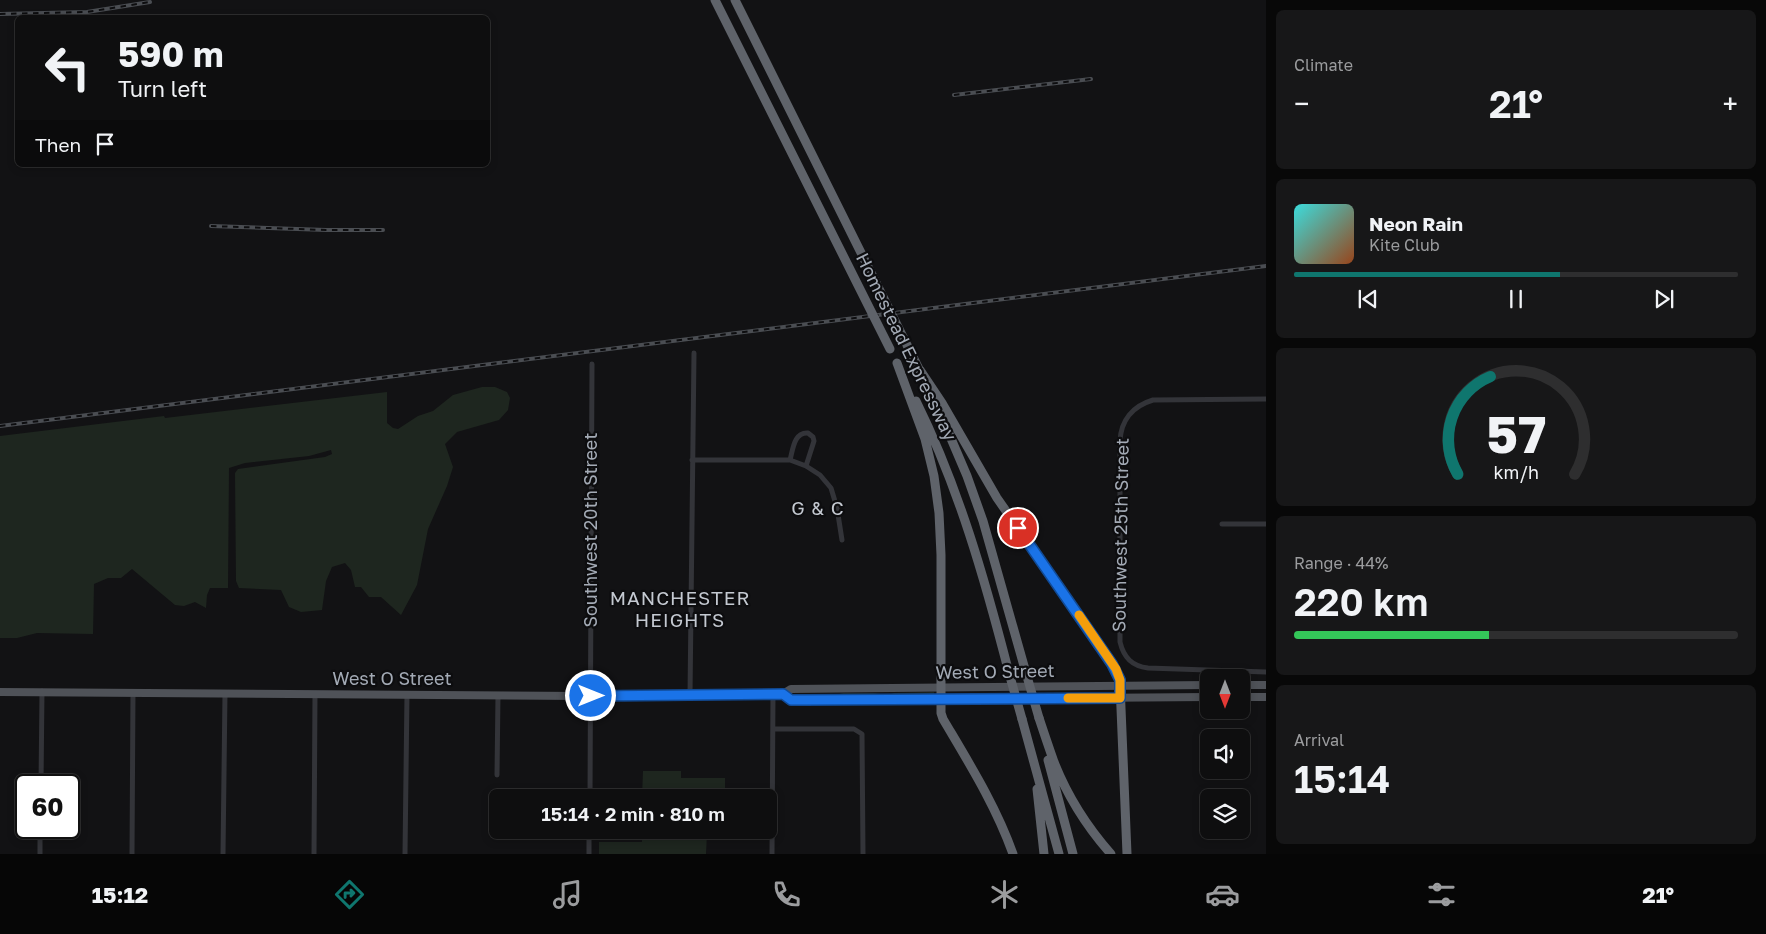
<!DOCTYPE html>
<html lang="en">
<head>
<meta charset="utf-8">
<style>
	:root { --surface:#0e0e0f; --page:#171718; --text:#f1f3f6; --muted:#9b9c9e; --line:#2e2e2f; --accent:#0f766e }
	body { margin:0; font-family:"Golos Text",sans-serif; background:var(--page); color:var(--text); height:100vh; display:flex; flex-direction:column; font-size:19px; white-space:nowrap }
	* { box-sizing:border-box; margin:0 }
	p { font-size:16px; color:var(--muted) }
	.icon { flex:none; width:28px; height:28px; fill:none; stroke:currentColor; stroke-width:2; stroke-linecap:round; stroke-linejoin:round }
	.map { position:relative; flex:1; overflow:hidden }
	.side { display:flex; flex-direction:column; gap:10px; padding:10px; background:#080808; width:500px }
	.side>* { flex:none }
	.top-card { position:absolute; left:15px; top:15px; width:475px; height:152px; border-radius:8px; box-shadow:0 2px 8px #0003,0 0 0 1px var(--line); background:#0e0e0f; color:var(--text); overflow:hidden }
	.needle { width:32px; rotate:180deg }
	.controls { position:absolute; left:1200px; top:669px; display:grid; gap:10px }
	.controls a { display:grid; place-items:center; width:50px; height:50px; border-radius:8px; background:var(--surface); box-shadow:0 2px 8px #0003,0 0 0 1px var(--line); font-size:25px }
	.speed { position:absolute; left:15px; top:774px; display:flex; gap:10px; font-size:25px; font-weight:700; text-align:center }
	.speed>* { display:grid; place-content:center; width:65px; height:65px; border-radius:50%; background:var(--surface); box-shadow:0 2px 8px #0003,0 0 0 1px var(--line); line-height:1 }
	.speed .limit { border:2px solid #111; border-radius:8px; background:#fff; color:#111 }
	.pin { position:absolute; display:grid; place-items:center; width:42px; height:42px; color:#fff; margin:-21px; border:2px solid #fff; border-radius:50%; box-shadow:0 1px 5px #0007 }
	.me { position:absolute; width:55px; margin:-28px; rotate:90deg; stroke-linejoin:round; filter:drop-shadow(0 0 4px #0008) }
	.turn { display:flex; align-items:center; gap:18px; height:105px; padding:0 20px; font-size:22px }
	.turn .icon { width:65px; height:65px; stroke-width:2.5 }
	.turn b { display:block; font-size:35px; line-height:42px }
	.then { display:flex; align-items:center; height:48px; padding:0 20px; background:#0003; gap:10px; font-size:19px }
	.big { font-size:38px; font-weight:600; line-height:1.1 }
	.side .widget { flex:1; display:flex; flex-direction:column; justify-content:center; gap:8px; min-width:0; padding:0 18px; border-radius:8px; background:var(--page) }
	.side .dial { align-items:center; gap:0 }
	.dial svg { height:130px; overflow:visible; fill:none; stroke:var(--line); stroke-width:7; stroke-linecap:round; text-anchor:middle }
	.dial text { fill:var(--text); stroke:none }
	.song { display:flex; align-items:center; gap:15px }
	.cover { width:60px; height:60px; border-radius:8px; background:linear-gradient(135deg,hsl(180 70% 55%),hsl(20 70% 35%)) }
	.played { height:5px; border-radius:2px; background:linear-gradient(90deg,var(--accent) 60%,var(--line) 60%) }
	.keys { display:flex; justify-content:space-around; direction:ltr }
	.heat { display:flex; justify-content:space-between; align-items:center; font-size:28px; direction:ltr }
	.charge { height:8px; border-radius:4px; background:linear-gradient(90deg,#34c759 44%,var(--line) 0) }
	.trip { position:absolute; left:489px; top:789px; width:288px; height:50px; border-radius:8px; background:var(--surface); box-shadow:0 2px 8px #0003,0 0 0 1px var(--line); font-weight:600; line-height:50px; text-align:center }
	.tabs { display:flex; height:80px; justify-content:space-around; align-items:center; background:#060606; color:var(--muted) }
	.tabs .icon { width:35px; height:35px }
	.tabs .selected { color:var(--accent) }
	.tabs b { font-size:22px; color:var(--text) }
	main { display:flex; flex:1; min-height:0 }
	.map>svg:first-child { display:block }
	.green { fill:#1e261f }
	.lines { fill:none; stroke-linecap:round; stroke-linejoin:round }
	.minor { stroke:#333439; stroke-width:5 }
	.primary { stroke:#4f5258; stroke-width:8 }
	.motorway { stroke:#5f636a; stroke-width:9 }
	.rail-casing { stroke:#4a4d52; stroke-width:4 }
	.rail { stroke:#0d0d0f; stroke-width:2; stroke-dasharray:5.5; stroke-linecap:butt }
	.motorway-bridge { stroke:#5f636a; stroke-width:9 }
	.route-casing { stroke:#114b97; stroke-width:12 }
	.route { stroke:#1a73e8; stroke-width:9 }
	.slow { stroke:#f59e0b; stroke-width:9 }
	.labels { text-anchor:middle; stroke-width:4.5; stroke-linejoin:round; paint-order:stroke }
	.street-label { font-size:18px; fill:#a3aab5; stroke:#0d0d0f }
	.neighbourhood-label { font-size:19px; letter-spacing:1px; fill:#c4c9d1; stroke:#0d0d0f }
</style>
</head>
<body>
<main>
<div class="map">
<svg width="1266" height="854" viewBox="0 0 1266 854">
	<rect width="100%" height="100%" fill="#121214"/>
	<path class="green" d="M482,387H495L507,392L510,398L508,410L499,420L457,432L445,444L453,467L447,486L428,529L417,585L401,615L381,597H369L361,587H355L351,570L345,563L332,567L326,581L322,610L301,612L289,607L281,590L239,588L236,581L235,473L238,469L325,457L332,454L331,450L309,456L245,463L229,468L228,588H210L207,595L206,608L195,602L184,606L175,605L132,569L121,578H108L94,584L93,634L37,633L17,638H0V436L164,416L165,418L387,392V423L393,428L398,429L418,416L433,411L453,395Z
		M934,692V695L832,696L843,693H874L887,695L894,693Z
		M643,771H681V778H725V797H642Z
		M642,830H725V834H707L706,854H599V842H642Z"/>
	<g class="lines">
		<path class="minor" d="M1266,399L1153,400C1133,406 1121,420 1120,441V642C1124,658 1132,666 1148,668L1266,672
			M692,460H790L806,466L820,475L831,488L837,508L842,540
			M790,460C793,449 794,432 808,433L813,437L814,441L806,466
			M1222,524H1266
			M690,695L694,353
			M773,729H854L862,734L863,854
			M497,775L498,695
			M41,785L42,691
			M590,798L592,364
			M40,854V828
			M132,854L133,692
			M223,854L225,693
			M314,854L315,694
			M405,854L407,694
			M589,854V830
			M772,854L773,694"/>
		<path class="primary" d="M1241,685H1266
			M0,692L581,696L783,694L791,689L1209,685
			M783,694L791,700H805L1209,697
			M1241,697H1266"/>
		<path class="motorway" d="M908,347L921,373
			M897,363L925,439L934,476L939,513L941,555V713L943,719C969,763 996,806 1013,854
			M920,370L942,403L997,498L1112,663L1117,673L1120,684L1127,854
			M916,401C959,488 985,580 1009,673
			M935,401L967,476L983,521L1026,673
			M1039,718C1044,733 1049,748 1054,762C1067,795 1088,828 1111,854
			M1022,719L1059,854
			M1048,760L1073,854
			M1037,789L1044,854"/>
		<g class="rail-casing">
			<path id="rail" d="M0,14L87,12L150,2
				M954,95L1091,79
				M211,226L326,230H383
				M0,426L1266,266"/>
		</g>
		<use href="#rail" class="rail"/>
		<path class="motorway-bridge" d="M715,0L890,349
			M735,0L908,347
			M1009,673L1022,719
			M1026,673L1039,718"/>
	</g>
	<g class="lines">
		<g class="route-casing">
			<path id="route" d="M591,696L783,694L791,700H805L1120,698V680L1112,664L1018,528"/>
		</g>
		<use href="#route" class="route"/>
		<path class="slow" d="M1068,698H1120V680L1116,669L1079,615"/>
	</g>
	<g class="labels">
		<g class="street-label">
			<text transform="translate(906 347) rotate(64)" y="6">Homestead Expressway</text>
			<text transform="translate(591 530) rotate(-90)" y="6">Southwest 20th Street</text>
			<text transform="translate(1121 535) rotate(-89)" y="6">Southwest 25th Street</text>
			<text transform="translate(995 672) rotate(-1)" y="6">West O Street</text>
			<text x="392" y="685">West O Street</text>
		</g>
		<g class="neighbourhood-label">
			<text x="818" y="515">G &amp; C</text>
			<text x="680" y="605">MANCHESTER<tspan x="680" dy="22">HEIGHTS</tspan></text>
		</g>
	</g>
</svg>
<div class="controls">
<a><svg class="needle" viewBox="-14 -14 28 28"><path d="M0-13l5 13h-10z" fill="#e53935"/><path d="M0 13l5-13h-10z" fill="#9b9c9e"/></svg></a>
<a><svg class="icon" aria-label="sound" viewBox="0 0 24 24"><path d="M4 9h4l5-4v14l-5-4H4zM17 9q2 3 0 6"/></svg></a>
<a><svg class="icon" aria-label="layers" viewBox="0 0 24 24"><path d="M12 4l9 5-9 5-9-5zM3 14l9 5 9-5"/></svg></a>
</div>
<div class="speed"><div class="limit">60</div></div>
<div class="pin" style="left:1018px;top:528px;background:#d93025"><svg class="icon" aria-label="arrive" viewBox="0 0 24 24"><path d="M6 21V4h12l-3 4 3 4H6"/></svg></div>
<svg class="me" style="left:591px;top:696px" viewBox="-20 -20 40 40"><circle r="17" fill="#1a73e8" stroke="#fff" stroke-width="3"/><path d="M0-11L8 9 0 5-8 9z" fill="#fff"/></svg>
<div class="trip">15:14 · 2 min · 810 m</div>
<div class="top-card">
<div class="turn"><svg class="icon" aria-label="left" viewBox="0 0 24 24"><path d="M17 20v-9H6M10 6l-5 5 5 5"/></svg><div><b>590 m</b>Turn left</div></div>
<div class="then">Then<svg class="icon" aria-label="arrive" viewBox="0 0 24 24"><path d="M6 21V4h12l-3 4 3 4H6"/></svg></div>
</div>
</div>
<section class="side">
<div class="widget"><p>Climate</p>
<div class="heat"><a>−</a><b class="big">21°</b><a>+</a></div>
</div>
<div class="widget">
<div class="song"><i class="cover"></i><div><b>Neon Rain</b><p>Kite Club</p></div></div>
<div class="played"></div>
<div class="keys"><svg class="icon" aria-label="previous" viewBox="0 0 24 24"><path d="M18 5L8 12l10 7zM5 5v14"/></svg><svg class="icon" aria-label="pause" viewBox="0 0 24 24"><path d="M8 5v14M16 5v14"/></svg><svg class="icon" aria-label="next" viewBox="0 0 24 24"><path d="M6 5l10 7-10 7zM19 5v14"/></svg></div>
</div>
<div class="widget dial"><svg viewBox="0 0 100 80">
<path d="M14 69A42 42 0 1 1 86 69"/>
<path d="M14 69A42 42 0 0 1 34 9" stroke="#0f766e"/>
<text x="50" y="56" font-size="32" font-weight="700">57</text>
<text x="50" y="72" font-size="11">km/h</text>
</svg></div>
<div class="widget"><p>Range · 44%</p><b class="big">220 km</b><div class="charge"></div></div>
<div class="widget"><p>Arrival</p><b class="big">15:14</b></div>
</section>
</main>
<nav class="tabs">
<b>15:12</b>
<svg class="icon selected" aria-label="directions" viewBox="0 0 24 24"><path d="M12 3l9 9-9 9-9-9zM9 14v-3h6M13 9l2 2-2 2"/></svg>
<svg class="icon" aria-label="music" viewBox="0 0 24 24"><path d="M9 18V5l10-2v13"/><circle cx="6" cy="18" r="3"/><circle cx="16" cy="16" r="3"/></svg>
<svg class="icon" aria-label="phone" viewBox="0 0 24 24"><path d="M5 4h4l2 5-3 2q2 4 5 5l2-3 5 2v4C11 20 4 13 5 4z"/></svg>
<svg class="icon" aria-label="climate" viewBox="0 0 24 24"><path d="M12 3v18M4 7l16 10M4 17L20 7"/></svg>
<svg class="icon" aria-label="car" viewBox="0 0 24 24"><path d="M5 17H2v-5l4-1 3-4h7l3 4 3 1v5h-3M9 17h6M6 11h13"/><circle cx="7" cy="17" r="2"/><circle cx="17" cy="17" r="2"/></svg>
<svg class="icon" aria-label="filters" viewBox="0 0 24 24"><path d="M4 7h16M4 17h16"/><circle cx="9" cy="7" r="2"/><circle cx="15" cy="17" r="2"/></svg>
<b>21°</b>
</nav>
</body>
</html>
